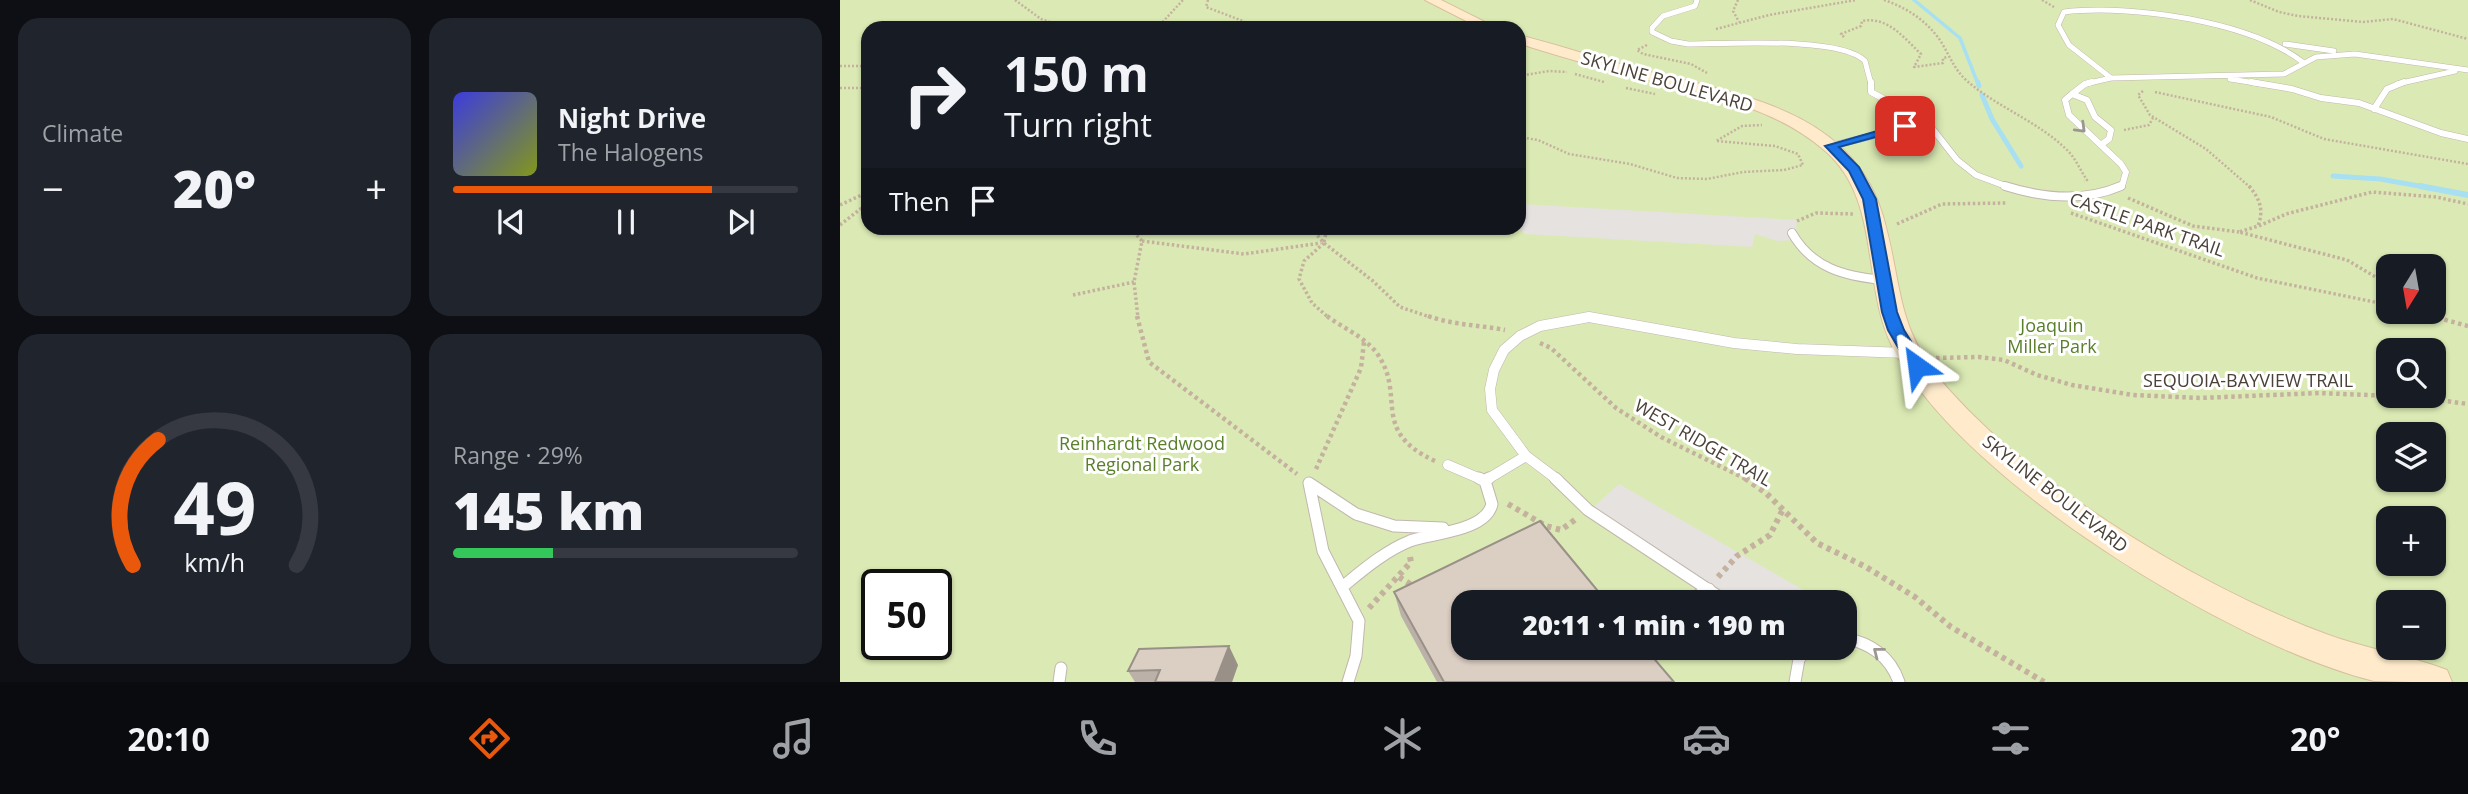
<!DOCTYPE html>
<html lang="en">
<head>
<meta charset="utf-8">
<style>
	:root { --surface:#171b24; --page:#20242c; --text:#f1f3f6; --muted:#9ea1a6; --line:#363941; --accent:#ea580c }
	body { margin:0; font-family:"Open Sans",sans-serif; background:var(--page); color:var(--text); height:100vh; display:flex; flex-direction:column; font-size:26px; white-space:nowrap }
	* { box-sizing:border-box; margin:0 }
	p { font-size:23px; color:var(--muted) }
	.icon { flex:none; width:38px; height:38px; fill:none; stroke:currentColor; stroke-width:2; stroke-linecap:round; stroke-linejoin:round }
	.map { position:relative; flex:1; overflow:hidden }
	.sheet { display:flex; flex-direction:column; gap:18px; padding:18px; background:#0d0f14; width:840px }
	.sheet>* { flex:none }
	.banner { position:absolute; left:21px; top:21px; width:665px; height:214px; border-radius:21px; box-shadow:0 2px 5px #0004; background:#171b24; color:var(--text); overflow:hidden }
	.needle { width:46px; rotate:191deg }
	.fabs { position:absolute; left:1536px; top:254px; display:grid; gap:14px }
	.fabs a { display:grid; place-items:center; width:70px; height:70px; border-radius:14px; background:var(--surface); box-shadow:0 2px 5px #0004; font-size:35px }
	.speed { position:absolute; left:21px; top:569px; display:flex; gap:14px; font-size:35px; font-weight:700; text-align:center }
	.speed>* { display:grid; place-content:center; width:91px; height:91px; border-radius:50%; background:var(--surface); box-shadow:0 2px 5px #0004; line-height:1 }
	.speed .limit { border:4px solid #111; border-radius:10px; background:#fff; color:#111 }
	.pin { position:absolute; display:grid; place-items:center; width:60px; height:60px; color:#fff; margin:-30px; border-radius:14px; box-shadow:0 4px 10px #0006 }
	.me { position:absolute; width:77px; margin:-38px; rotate:329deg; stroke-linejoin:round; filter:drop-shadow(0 0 5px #0008) }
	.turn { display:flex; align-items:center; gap:24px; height:147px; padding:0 28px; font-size:32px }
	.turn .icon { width:91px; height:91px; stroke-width:2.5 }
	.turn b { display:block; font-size:49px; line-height:60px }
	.then { display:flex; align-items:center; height:66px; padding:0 28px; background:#0003; gap:14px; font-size:26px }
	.big { font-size:52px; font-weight:800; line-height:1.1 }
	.sheet .widget { flex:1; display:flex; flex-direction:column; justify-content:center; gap:10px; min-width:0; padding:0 24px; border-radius:21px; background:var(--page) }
	.sheet .dial { align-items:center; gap:0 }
	.dial svg { height:182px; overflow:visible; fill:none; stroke:var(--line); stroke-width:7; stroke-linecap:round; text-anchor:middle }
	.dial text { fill:var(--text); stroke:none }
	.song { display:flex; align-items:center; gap:21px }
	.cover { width:84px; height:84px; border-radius:10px; background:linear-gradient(135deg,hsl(240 70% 55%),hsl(70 70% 35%)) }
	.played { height:7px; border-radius:4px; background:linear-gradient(90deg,var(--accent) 75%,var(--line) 75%) }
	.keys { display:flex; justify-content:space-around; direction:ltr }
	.heat { display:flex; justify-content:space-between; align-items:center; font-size:38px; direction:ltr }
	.charge { height:10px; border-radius:5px; background:linear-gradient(90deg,#34c759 29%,var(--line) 0) }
	.sheet .tiles { flex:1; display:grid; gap:18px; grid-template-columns:repeat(2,1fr) }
	.trip { position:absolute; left:611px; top:590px; width:406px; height:70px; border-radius:21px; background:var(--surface); box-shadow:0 2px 5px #0004; font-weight:800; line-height:70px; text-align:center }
	.dock { display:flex; height:112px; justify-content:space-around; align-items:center; background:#090b0e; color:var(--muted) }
	.dock .icon { width:49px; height:49px }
	.dock .on { color:var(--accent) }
	.dock b { font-size:32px; color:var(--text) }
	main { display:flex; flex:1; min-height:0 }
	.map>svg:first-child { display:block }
	.green { fill:#dbeab4; fill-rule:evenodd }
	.parking { fill:#e5e2e0 }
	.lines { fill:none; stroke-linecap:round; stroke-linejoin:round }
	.stream-far2 { stroke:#a8e0f2; stroke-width:3.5 }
	.stream-far1 { stroke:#a8e0f2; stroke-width:5 }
	.stream { stroke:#a8e0f2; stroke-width:6 }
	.lane-far4-casing { stroke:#c2b7ae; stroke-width:6 }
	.lane-far3-casing { stroke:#c2b7ae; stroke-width:7 }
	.lane-far2-casing { stroke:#c2b7ae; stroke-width:10 }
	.lane-far1-casing { stroke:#c2b7ae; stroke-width:11 }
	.lane-casing { stroke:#c2b7ae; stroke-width:13 }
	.secondary-casing { stroke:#d9c09d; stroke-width:2 }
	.path-far3 { stroke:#c4b19e; stroke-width:2.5; stroke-dasharray:2 2; stroke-linecap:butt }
	.path-far2 { stroke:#c4b19e; stroke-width:3.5; stroke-dasharray:2.5 2.5; stroke-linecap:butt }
	.path-far1 { stroke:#c4b19e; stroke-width:4.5; stroke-dasharray:3.5 3.5; stroke-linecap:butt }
	.path { stroke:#c4b19e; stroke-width:6; stroke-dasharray:4.5 4.5; stroke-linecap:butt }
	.lane-far4 { stroke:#fff; stroke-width:5 }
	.lane-far3 { stroke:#fff; stroke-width:6 }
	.lane-far2 { stroke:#fff; stroke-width:8 }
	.lane-far1 { stroke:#fff; stroke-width:10 }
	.lane { stroke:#fff; stroke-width:11 }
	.secondary { fill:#ffebcc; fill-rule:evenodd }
	.wall { fill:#bcb1a8 }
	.shaded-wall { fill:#999088 }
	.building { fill:#dbcec3; stroke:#999088; stroke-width:2 }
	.oneway { stroke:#9c9692 }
	.route { fill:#1a73e8; stroke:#114b97; stroke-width:2 }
	.labels { text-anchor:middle; stroke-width:6; stroke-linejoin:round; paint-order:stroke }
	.street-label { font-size:18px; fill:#4b4139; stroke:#fff }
	.park-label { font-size:18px; fill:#587f29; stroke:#fff }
</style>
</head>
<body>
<main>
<section class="sheet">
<div class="tiles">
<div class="widget"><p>Climate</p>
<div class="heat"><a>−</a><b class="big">20°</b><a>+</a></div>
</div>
<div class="widget">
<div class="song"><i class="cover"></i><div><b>Night Drive</b><p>The Halogens</p></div></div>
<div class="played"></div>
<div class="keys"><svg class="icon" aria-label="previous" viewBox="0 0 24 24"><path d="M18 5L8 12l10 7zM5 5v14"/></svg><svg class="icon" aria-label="pause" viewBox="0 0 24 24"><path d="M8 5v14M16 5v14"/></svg><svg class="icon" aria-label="next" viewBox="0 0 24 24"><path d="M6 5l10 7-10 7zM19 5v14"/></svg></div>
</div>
<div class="widget dial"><svg viewBox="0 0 100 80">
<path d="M14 69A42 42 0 1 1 86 69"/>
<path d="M14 69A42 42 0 0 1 25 14" stroke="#ea580c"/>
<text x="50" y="56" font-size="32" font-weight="700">49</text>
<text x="50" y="72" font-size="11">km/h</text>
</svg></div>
<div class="widget"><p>Range · 29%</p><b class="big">145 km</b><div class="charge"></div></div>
</div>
</section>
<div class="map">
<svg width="1628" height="682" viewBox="0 0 1628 682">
	<rect width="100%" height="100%" fill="#f6f1ec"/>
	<path class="green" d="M0,0H1628V682H0ZM28,28H679V228H28ZM1549,266H1594V312H1549ZM1549,350H1594V396H1549ZM1549,434H1594V480H1549ZM1549,518H1594V564H1549ZM37,584H96V644H37ZM623,602H1004V648H623ZM1549,602H1594V648H1549Z"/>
	<path class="parking" d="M679,204L957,220L955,240L937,241L915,234L912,247L685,234L678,228Z
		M779,484L972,595L966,602H894L747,513Z"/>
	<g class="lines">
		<path class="stream-far2" d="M1074,0L1120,38L1138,84"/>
		<path class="stream-far1" d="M1138,82L1139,86
			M1142,95L1152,119L1181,166
			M1493,176L1540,179L1590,188"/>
		<path class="stream" d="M1580,186L1628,195"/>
		<g class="lane-far4-casing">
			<path id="lane-far4" d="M857,0L855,6L823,16L812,28V32L831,41L848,44C884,44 1001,36 1025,61L1031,84
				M1445,44L1494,51
				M1271,78L1229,45L1218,25L1224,12C1291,4 1410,21 1464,63
				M1390,79L1422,84
				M1245,84L1271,78L1444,74L1476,57L1515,54L1628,70
				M1557,84L1615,71"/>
		</g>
		<g class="lane-far3-casing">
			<path id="lane-far3" d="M1031,82V92L1088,123L1117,160L1136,175L1171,188
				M1411,82L1452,89L1481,98L1519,103L1601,133L1628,139
				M1232,94L1245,84L1252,82
				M1534,109L1547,89L1564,82
				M1262,144L1269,139L1271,130L1255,117L1247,100L1232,94L1225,100L1229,115L1281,164L1286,172L1282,186L1277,188
				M991,146L1088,122"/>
		</g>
		<g class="lane-far2-casing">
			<path id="lane-far2" d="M1165,186C1203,198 1244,202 1281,186
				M952,233C972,268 1004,276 1042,280
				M744,318H754"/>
		</g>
		<g class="lane-far1-casing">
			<path id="lane-far1" d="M608,465L643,480
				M646,480L686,456
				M718,480L686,456L652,410L650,389L654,370L664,350L680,336L700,326L749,317L894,343L957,349L1066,353"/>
		</g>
		<g class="lane-casing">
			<path id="lane" d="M639,478L645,481
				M715,478L748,510L887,602
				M469,483L483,551L519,621L516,656L508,682
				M469,483L516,514L554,526L603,528
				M502,587C523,570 545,551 570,541C593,533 646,531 652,504L645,481L649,478
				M846,602L869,589
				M1004,638C1031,643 1050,656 1059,682
				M219,682L221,668
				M955,682L959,659L969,648"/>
		</g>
		<g class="secondary-casing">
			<path id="secondary" d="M585,0H601L657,28H640Z
				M679,35C722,46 763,60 806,71C898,94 1012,110 1043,216C1064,289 1054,330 1111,392C1200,491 1362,588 1486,634C1526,649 1568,655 1607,670L1612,682C1588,682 1558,682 1534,681C1392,646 1117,479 1052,346C1021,284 1042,199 984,150C933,106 864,94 800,78C763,69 726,58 690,47L679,43Z"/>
		</g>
		<path class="path-far3" d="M175,0L201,19L228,28
			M368,0L366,7L403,21L408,24L406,28
			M898,0L893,11L899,22
			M1044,0C1068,8 1090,23 1103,45C1111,59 1115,70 1127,81C1157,107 1197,121 1226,149C1235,157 1240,170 1247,180L1244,181
			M1202,0L1214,7
			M1410,0L1439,12L1458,16L1523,22L1553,19L1628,39
			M317,28L343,0
			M876,29L929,15L1016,0
			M1004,37L1001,34L1021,26L1022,21C1048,16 1064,38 1081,54L1074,67L1103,63V58L1108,57
			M807,45L797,50L803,54L851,64L867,73
			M0,66H28
			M735,74L764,82
			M679,76L709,71L727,72
			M0,88H28
			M786,88L815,94
			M1303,91L1298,95L1310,115L1366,149L1411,188
			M1315,92L1431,117L1484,139L1628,164
			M1284,130L1309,125L1313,118
			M679,137L698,140L729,154L790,164L837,178L867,179L903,172L944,170L963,165L958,154L935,146L876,141L902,126L922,125"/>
		<path class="path-far2" d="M1409,186C1420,199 1424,210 1418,226L1399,232L1507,260L1549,285
			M1288,198L1353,226L1399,232
			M0,205L28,192
			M1231,213L1417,278L1549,305
			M957,221L976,213L1013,214
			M1057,224L1102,204L1167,203
			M0,225L28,203
			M1419,226L1446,214L1532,192L1596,197L1628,204
			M290,228L302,241L294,282L298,318
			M471,228L484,243L533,281L560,307L593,318
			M302,241L404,254L481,243
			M484,242L487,228
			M484,243L464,261L459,279L472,303L489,318
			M233,295L294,282
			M1575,312L1598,318"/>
		<path class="path-far1" d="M297,316L309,362L457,474
			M487,316C503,328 523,336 536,352C568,395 528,430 595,461
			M588,316C613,325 639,325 665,330
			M1591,316L1628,326
			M700,343L711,348L776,408L821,437L908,480
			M1096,358L1139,357L1164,360L1197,375L1232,385L1293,395L1360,398L1479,393L1577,397L1628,404
			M476,469L521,368L524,342"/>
		<path class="path" d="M905,478L926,493L977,543L1026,567L1075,597L1111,627L1204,682
			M668,504L706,526L721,530L736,519
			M559,577L573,586
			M878,577L897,556L930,535L942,511
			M529,608L571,562L570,557"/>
		<use href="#lane-far4" class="lane-far4"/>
		<use href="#lane-far3" class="lane-far3"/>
		<use href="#lane-far2" class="lane-far2"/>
		<use href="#lane-far1" class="lane-far1"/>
		<use href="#lane" class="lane"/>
		<use href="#secondary" class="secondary"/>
	</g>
	<path class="wall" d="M554,592L834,682H597L561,616Z
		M398,665L392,682H295L288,671Z"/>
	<path class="shaded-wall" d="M389,646L398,665L392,682H375Z"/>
	<path class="building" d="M700,521L767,602H623V648H805L834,682H604L554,592Z
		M389,646L375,682H315L320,670L288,671L299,649Z"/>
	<defs><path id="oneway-chevron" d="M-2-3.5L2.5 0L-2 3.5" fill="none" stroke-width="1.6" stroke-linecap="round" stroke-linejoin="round" transform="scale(1.75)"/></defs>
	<g class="oneway">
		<use href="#oneway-chevron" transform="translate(1241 128) rotate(44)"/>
		<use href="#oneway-chevron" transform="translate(1038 652) rotate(-142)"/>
	</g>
	<path class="route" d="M1065,123L1069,124V128L999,147L1019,167L1036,199L1057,312L1064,330L1086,366L1077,372L1069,366L1048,330L1042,312L1023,199L1009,171L985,146Z"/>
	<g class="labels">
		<g class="street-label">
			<text transform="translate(827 82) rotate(16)" y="6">SKYLINE BOULEVARD</text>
			<text transform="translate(1307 225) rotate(19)" y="6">CASTLE PARK TRAIL</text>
			<text x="1408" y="387">SEQUOIA-BAYVIEW TRAIL</text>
			<text transform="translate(863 443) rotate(30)" y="6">WEST RIDGE TRAIL</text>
			<text transform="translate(1215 494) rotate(38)" y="6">SKYLINE BOULEVARD</text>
		</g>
		<g class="park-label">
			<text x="1212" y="332">Joaquin<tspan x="1212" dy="21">Miller Park</tspan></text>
			<text x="302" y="450">Reinhardt Redwood<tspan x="302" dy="21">Regional Park</tspan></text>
		</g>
	</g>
</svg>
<div class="fabs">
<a><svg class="needle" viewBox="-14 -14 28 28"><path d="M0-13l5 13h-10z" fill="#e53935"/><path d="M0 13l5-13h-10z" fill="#9ea1a6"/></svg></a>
<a><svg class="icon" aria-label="search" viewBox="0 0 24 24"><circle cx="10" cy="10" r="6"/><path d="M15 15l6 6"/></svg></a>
<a><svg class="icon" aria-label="layers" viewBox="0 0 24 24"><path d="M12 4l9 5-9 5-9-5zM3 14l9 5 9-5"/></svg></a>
<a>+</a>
<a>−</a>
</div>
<div class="speed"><div class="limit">50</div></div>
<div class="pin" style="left:1065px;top:126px;background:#d93025"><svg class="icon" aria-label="arrive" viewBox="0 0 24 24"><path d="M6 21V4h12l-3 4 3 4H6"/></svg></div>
<svg class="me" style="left:1077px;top:366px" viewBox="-20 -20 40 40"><path d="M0-17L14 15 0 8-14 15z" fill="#1a73e8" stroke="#fff" stroke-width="4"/></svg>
<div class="trip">20:11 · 1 min · 190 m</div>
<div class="banner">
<div class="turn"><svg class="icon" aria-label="right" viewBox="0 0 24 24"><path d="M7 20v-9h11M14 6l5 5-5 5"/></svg><div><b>150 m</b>Turn right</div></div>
<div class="then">Then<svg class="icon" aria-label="arrive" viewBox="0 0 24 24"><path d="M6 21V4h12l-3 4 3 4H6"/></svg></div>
</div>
</div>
</main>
<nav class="dock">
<b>20:10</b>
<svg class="icon on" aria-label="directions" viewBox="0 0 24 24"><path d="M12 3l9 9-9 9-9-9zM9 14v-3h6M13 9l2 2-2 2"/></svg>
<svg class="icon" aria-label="music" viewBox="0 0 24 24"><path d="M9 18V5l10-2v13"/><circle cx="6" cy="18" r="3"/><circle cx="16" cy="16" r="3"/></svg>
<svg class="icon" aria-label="phone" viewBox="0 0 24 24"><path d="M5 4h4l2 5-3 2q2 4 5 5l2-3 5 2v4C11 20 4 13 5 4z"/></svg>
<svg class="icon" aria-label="climate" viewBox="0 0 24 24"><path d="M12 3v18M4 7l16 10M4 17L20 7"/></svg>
<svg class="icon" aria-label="car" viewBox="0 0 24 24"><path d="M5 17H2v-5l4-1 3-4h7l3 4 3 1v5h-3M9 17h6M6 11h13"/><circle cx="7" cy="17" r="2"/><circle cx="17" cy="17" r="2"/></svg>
<svg class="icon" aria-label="filters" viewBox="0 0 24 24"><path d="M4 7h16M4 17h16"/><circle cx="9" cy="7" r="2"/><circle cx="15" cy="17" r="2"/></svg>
<b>20°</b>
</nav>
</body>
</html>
